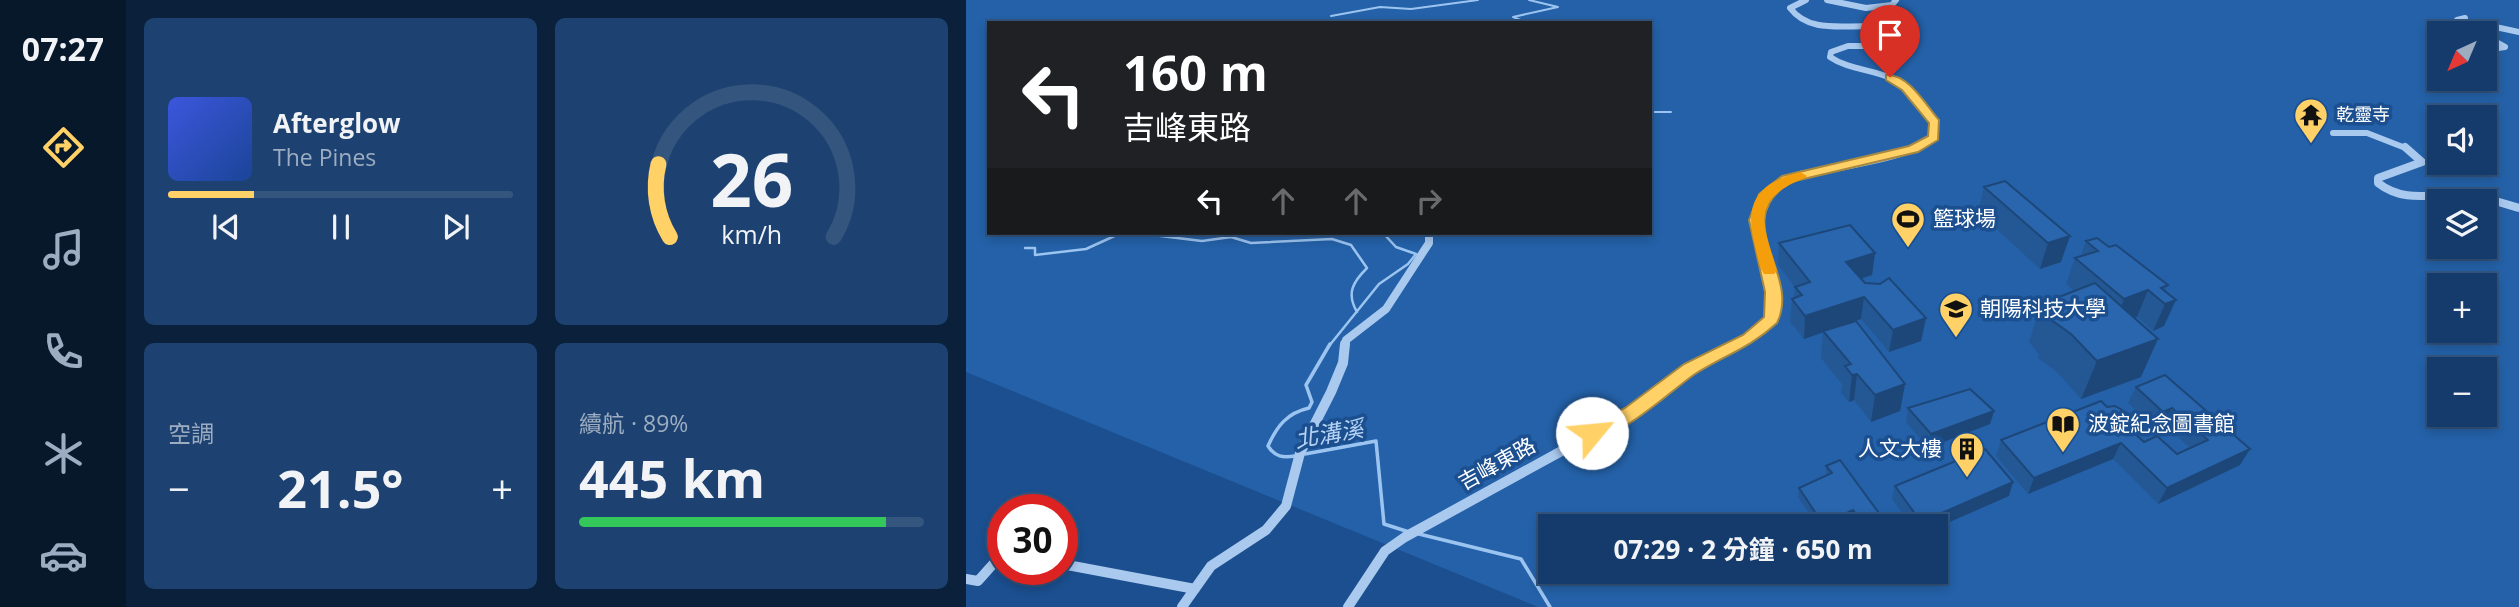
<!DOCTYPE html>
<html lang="zh-TW">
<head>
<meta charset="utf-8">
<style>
	:root { --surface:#143b6b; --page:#1d4271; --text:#f1f3f6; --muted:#9dadc1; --line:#33557e; --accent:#ffd166 }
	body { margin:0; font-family:"Open Sans","Noto Sans TC",sans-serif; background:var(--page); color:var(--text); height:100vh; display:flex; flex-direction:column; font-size:26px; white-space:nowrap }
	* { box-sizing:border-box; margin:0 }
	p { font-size:23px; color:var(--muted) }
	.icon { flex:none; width:38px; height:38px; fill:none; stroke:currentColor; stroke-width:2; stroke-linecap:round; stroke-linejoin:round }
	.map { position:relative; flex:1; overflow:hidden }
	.side { display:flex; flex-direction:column; gap:18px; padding:18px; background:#0b203b; width:840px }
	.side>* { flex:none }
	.guide { position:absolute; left:21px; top:21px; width:665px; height:214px; border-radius:0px; box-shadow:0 4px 10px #0003,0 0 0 2px var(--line); background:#202124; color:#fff; overflow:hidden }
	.needle { width:46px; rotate:224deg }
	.tools { position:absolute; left:1461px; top:21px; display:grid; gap:14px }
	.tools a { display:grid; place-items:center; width:70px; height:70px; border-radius:0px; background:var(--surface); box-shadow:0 4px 10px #0003,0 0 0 2px var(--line); font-size:35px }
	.speed { position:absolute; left:21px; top:494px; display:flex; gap:14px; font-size:35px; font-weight:700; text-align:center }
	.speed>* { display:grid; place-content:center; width:91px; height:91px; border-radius:50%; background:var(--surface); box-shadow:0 4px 10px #0003,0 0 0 2px var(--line); line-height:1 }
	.speed .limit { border:10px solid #d22; background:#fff; color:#111 }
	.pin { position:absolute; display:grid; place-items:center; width:60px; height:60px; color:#fff; margin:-72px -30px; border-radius:50% 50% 50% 0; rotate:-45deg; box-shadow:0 0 7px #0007 }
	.pin .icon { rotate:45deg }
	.me { position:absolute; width:77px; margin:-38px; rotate:62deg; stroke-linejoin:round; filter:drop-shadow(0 0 5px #0008) }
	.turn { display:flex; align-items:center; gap:24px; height:147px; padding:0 21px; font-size:32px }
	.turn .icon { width:91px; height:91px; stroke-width:2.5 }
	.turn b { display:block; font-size:49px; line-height:60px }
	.lanes { display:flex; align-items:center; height:66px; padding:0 21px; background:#0003; justify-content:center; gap:35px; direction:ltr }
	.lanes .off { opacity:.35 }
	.big { font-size:52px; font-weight:700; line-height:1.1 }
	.side .widget { flex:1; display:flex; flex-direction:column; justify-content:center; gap:10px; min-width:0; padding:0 24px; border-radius:10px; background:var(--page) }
	.side .dial { align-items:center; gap:0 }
	.dial svg { height:182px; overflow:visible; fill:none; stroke:var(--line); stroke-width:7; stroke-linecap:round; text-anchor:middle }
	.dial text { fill:var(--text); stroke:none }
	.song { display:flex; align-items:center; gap:21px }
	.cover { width:84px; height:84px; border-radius:10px; background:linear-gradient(135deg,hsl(230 70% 55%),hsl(220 70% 35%)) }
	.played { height:7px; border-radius:4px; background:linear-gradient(90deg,var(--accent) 25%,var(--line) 25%) }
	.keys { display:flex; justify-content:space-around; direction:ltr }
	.heat { display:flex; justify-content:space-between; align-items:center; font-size:38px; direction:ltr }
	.charge { height:10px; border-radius:5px; background:linear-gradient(90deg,#34c759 89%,var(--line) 0) }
	.side .tiles { flex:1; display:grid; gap:18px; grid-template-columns:repeat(2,1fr) }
	.trip { position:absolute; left:572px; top:514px; width:410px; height:70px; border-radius:0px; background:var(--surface); box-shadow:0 4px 10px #0003,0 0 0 2px var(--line); font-weight:700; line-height:70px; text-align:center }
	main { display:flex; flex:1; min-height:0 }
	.tabs { display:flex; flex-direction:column; width:126px; justify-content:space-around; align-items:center; background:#08182b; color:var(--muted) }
	.tabs .icon { width:49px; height:49px }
	.tabs .on { color:var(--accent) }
	.tabs b { font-size:32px; color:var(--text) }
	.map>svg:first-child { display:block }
	.green { fill:#2461a8; fill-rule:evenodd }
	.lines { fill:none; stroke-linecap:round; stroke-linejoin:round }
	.stream-far2 { stroke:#9cc4f0; stroke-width:2 }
	.stream-far1 { stroke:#9cc4f0; stroke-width:2.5 }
	.stream { stroke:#9cc4f0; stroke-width:3.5 }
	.minor-far2 { stroke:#a9c9ee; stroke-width:6 }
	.minor-far1 { stroke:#a9c9ee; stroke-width:8 }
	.minor { stroke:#a9c9ee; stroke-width:10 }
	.wall { fill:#245895 }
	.shaded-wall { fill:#1d4779 }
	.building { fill:#2a66ad; stroke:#1d4779; stroke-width:2 }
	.route { fill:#ffd166; stroke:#a68842; stroke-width:2 }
	.slow { fill:#f59e0b }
	.labels { text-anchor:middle; stroke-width:7; stroke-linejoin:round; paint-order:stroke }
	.far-poi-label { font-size:18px; fill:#fff; stroke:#1b4f8f; text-anchor:start }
	.poi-label { font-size:21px; fill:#fff; stroke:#1b4f8f; text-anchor:start }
	.street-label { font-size:21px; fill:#fff; stroke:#1b4f8f }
	.water-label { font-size:23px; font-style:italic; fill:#b5d3f5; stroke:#1b4f8f }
</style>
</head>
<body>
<main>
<nav class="tabs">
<b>07:27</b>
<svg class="icon on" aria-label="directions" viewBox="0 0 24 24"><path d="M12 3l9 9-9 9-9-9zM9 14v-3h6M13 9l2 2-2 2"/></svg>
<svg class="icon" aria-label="music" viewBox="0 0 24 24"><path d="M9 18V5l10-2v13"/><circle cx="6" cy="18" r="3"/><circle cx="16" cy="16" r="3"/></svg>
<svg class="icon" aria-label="phone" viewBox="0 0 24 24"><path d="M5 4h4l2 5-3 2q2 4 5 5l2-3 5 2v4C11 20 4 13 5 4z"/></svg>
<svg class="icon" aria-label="climate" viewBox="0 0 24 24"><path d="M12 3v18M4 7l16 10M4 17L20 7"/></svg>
<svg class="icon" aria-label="car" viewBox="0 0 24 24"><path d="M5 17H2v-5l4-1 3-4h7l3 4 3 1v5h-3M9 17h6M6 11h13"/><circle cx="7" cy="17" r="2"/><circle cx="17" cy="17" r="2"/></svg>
</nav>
<section class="side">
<div class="tiles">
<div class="widget">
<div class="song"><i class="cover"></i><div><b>Afterglow</b><p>The Pines</p></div></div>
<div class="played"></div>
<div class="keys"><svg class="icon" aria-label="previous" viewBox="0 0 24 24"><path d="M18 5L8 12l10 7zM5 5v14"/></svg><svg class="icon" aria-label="pause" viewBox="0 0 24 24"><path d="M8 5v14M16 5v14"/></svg><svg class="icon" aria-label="next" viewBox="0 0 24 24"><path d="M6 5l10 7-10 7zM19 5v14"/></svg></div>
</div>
<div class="widget dial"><svg viewBox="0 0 100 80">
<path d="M14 69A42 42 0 1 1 86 69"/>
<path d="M14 69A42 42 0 0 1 9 37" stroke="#ffd166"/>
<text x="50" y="56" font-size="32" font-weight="700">26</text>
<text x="50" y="72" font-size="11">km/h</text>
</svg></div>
<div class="widget"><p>空調</p>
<div class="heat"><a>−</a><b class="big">21.5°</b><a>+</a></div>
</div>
<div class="widget"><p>續航 · 89%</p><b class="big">445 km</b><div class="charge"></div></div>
</div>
</section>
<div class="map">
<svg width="1553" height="607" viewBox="0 0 1553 607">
	<rect width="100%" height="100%" fill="#1b4f8f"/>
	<path class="green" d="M0,0H1553V607H572L0,372ZM23,23H684V233H23ZM1474,33H1519V79H1474ZM1474,117H1519V163H1474ZM1474,201H1519V247H1474ZM1474,285H1519V331H1474ZM1474,369H1519V415H1474ZM584,527H970V572H584Z"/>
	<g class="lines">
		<path class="stream-far2" d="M365,16L414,7L445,9L512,0
			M562,23L547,17L592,7L563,0
			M684,112H705"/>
		<path class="stream-far1" d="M170,233L236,241L265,237L285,243L366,239L385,245L401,268C387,282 380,293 391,312
			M59,248H69V255L120,249L155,233
			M363,346L413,284L442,264L450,254L430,247L417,233"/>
		<path class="stream" d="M339,454L410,441L418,524L443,532
			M329,456C317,458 309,457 302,446C311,426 321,413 343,408L346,402L340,385L364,344
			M453,534L555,559L584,607"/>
		<path class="minor-far2" d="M840,0L824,8C852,45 910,10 945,39L937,46H882L865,52L864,57C883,70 907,69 927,79C945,88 957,107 969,123L968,137L946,149
			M861,0L900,8L926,5L930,0
			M1499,18L1491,20L1492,29L1499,33
			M1516,33L1515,29L1525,26L1553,32
			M1519,36L1539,47L1519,50
			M1367,133H1401L1442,149"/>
		<path class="minor-far1" d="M1439,147L1456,162L1412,178V183C1439,204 1467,193 1498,195C1517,196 1535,203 1553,208
			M379,346L380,340L420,309L463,243V233
			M770,346C785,338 804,329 809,311C822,267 756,217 820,180C828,175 841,174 851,172C883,164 920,160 950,147"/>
		<path class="minor" d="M96,564L229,589
			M0,579L12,581L37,553
			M216,607L245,566L300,530L320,506L334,453L365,392L377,363L379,344
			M382,607L419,551L439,537L652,420L722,370L774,344"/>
	</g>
	<path class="wall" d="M1039,181L1095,262L1074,269L1012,212L1018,187Z
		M1120,241L1143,247L1202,285L1199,291L1198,326L1187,331L1171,317L1168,318L1175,377L1115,399L1091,372L1072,358L1073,354L1063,342L1075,304L1108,291L1100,284L1109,258L1115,256Z
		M813,243L909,253L906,275L895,279L899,283L960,318L955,341L923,352L895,319L890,321L939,384L934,411L905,422L888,400L883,402L875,393L876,384L855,358L857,332L838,339L824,322L826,299L828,298L829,287L812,265Z
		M1199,375L1274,465L1192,504L1147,459L1062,494L1030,456L1035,440L1164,429L1178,442L1211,454L1224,448L1198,424L1189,428L1162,403L1170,387Z
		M942,408L1028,411L1024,424L962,448L940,422Z
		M860,466L917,527H891L886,519L869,527H852L832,497L833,488L860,476Z
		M929,486L1043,496L970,527H946L926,499Z"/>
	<path class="shaded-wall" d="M1104,236L1095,262L1074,269L1082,243Z
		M909,253L906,275L877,284L880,262Z
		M1182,290L1171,317L1148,326L1158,299Z
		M898,297L895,319L838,339L839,316Z
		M1210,300L1198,326L1187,331L1199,304Z
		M960,318L955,341L923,352L927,330Z
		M1192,339L1175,377L1115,399L1131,361Z
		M891,374L888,400L883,402L886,375Z
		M939,384L934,411L905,422L909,395Z
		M1206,408L1198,424L1189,428L1197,412Z
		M1028,411L1024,424L962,448L965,434Z
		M1155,443L1147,459L1062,494L1068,478Z
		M1284,449L1274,465L1192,504L1201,488Z
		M1047,482L1043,496L970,528V527H954L955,522Z
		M887,510L886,519L869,527H857V524Z
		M918,520L917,527H904Z"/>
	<path class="building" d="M1039,181L1104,236L1082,243L1018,187Z
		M884,225L909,253L880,262L899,283L914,284L923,278L960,318L927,330L898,297L839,316L826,299L836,295L829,287L844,282L813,243Z
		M1131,238L1143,247L1150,245L1202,285L1195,288L1210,300L1199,304L1182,290L1158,299L1109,258L1132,251L1120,241Z
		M1129,283L1192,339L1131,361L1105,334L1084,319L1087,318L1075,304Z
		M890,321L939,384L909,395L891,374L886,375L879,366L885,364L857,331Z
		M1199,375L1284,449L1201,488L1155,443L1068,478L1035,440L1135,401L1141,407L1149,406L1163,414L1168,420L1164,429L1178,442L1191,436L1211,454L1242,440L1206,408L1197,412L1170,387Z
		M1004,389L1028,411L965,434L942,408Z
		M1019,449L1047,482L955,522L929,486Z
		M874,460L918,520L904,527H899L887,510L857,524L833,488L866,473L860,466Z"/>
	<path class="route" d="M920,75C942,73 960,105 973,120L972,140L952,152L825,182C761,222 836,273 811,323C784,348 759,355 729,374C707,389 645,447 620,438L617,433L620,428L659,408L718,364L777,335L798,317L799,292L783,220L793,194L816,176L943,146L962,136L963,123L936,90L920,80Z"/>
	<path class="slow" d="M834,172L841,176L839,178C783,200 797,223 811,271L808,274H798C792,265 791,253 788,242C778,201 794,182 834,172Z"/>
	<defs>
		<g id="temple-pin" transform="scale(1.75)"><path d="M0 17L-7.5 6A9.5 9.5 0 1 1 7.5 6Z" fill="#ffd166" stroke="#1b4f8f"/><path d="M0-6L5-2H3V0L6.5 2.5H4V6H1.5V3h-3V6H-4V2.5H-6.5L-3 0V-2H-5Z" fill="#111"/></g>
		<g id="stadium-pin" transform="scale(1.75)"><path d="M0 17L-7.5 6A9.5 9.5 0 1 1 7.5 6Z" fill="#ffd166" stroke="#1b4f8f"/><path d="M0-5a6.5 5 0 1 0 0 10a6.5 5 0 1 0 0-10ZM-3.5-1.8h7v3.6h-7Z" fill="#111"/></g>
		<g id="university-pin" transform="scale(1.75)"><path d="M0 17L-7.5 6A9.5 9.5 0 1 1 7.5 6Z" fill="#ffd166" stroke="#1b4f8f"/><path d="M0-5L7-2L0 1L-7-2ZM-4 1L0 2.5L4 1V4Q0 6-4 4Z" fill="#111"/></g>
		<g id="library-pin" transform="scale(1.75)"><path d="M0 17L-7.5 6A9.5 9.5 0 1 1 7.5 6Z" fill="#ffd166" stroke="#1b4f8f"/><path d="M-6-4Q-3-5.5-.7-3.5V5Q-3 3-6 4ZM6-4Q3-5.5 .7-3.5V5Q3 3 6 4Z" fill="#111"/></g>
		<g id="building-pin" transform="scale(1.75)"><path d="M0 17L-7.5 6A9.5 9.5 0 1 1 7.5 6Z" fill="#ffd166" stroke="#1b4f8f"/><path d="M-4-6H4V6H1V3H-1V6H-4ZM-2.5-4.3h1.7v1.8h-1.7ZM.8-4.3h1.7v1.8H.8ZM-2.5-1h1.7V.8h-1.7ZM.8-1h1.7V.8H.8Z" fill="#111"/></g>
	</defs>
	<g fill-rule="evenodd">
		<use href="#temple-pin" x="1345" y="115"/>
		<use href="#stadium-pin" x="942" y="219"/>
		<use href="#university-pin" x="990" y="309"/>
		<use href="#library-pin" x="1097" y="424"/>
		<use href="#building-pin" x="1001" y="449"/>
	</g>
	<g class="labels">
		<g class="far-poi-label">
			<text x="1370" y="121">乾靈寺</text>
		</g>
		<g class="poi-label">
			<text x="967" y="226">籃球場</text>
			<text x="1014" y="316">朝陽科技大學</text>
			<text x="1122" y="431">波錠紀念圖書館</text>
			<text x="976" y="456" text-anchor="end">人文大樓</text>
		</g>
		<g class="street-label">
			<text transform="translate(531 464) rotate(-29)" y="7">吉峰東路</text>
		</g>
		<g class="water-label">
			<text transform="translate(363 434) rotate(-10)" y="8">北溝溪</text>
		</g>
	</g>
</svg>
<div class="tools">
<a><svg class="needle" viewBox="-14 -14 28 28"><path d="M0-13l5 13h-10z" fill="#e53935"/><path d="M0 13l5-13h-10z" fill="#9dadc1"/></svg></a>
<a><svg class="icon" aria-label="sound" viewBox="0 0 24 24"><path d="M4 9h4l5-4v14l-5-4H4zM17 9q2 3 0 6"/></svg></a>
<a><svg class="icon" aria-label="layers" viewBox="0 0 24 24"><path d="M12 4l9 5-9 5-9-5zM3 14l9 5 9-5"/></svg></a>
<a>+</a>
<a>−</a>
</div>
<div class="speed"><div class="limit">30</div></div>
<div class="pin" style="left:924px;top:77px;background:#d93025"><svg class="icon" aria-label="arrive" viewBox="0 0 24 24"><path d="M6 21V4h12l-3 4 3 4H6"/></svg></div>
<svg class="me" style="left:626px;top:433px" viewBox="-20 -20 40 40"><circle r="19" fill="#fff"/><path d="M0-13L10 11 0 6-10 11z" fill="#ffd166"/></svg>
<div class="trip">07:29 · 2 分鐘 · 650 m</div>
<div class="guide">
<div class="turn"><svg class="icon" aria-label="left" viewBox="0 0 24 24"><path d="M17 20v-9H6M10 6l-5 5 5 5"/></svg><div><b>160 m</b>吉峰東路</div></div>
<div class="lanes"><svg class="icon" aria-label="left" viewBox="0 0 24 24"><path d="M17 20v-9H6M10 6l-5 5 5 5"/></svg><svg class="icon off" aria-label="ahead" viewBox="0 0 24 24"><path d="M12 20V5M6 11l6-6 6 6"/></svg><svg class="icon off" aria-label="ahead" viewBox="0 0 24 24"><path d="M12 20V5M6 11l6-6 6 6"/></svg><svg class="icon off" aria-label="right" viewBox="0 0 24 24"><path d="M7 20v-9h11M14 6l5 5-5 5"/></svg></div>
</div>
</div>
</main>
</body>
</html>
